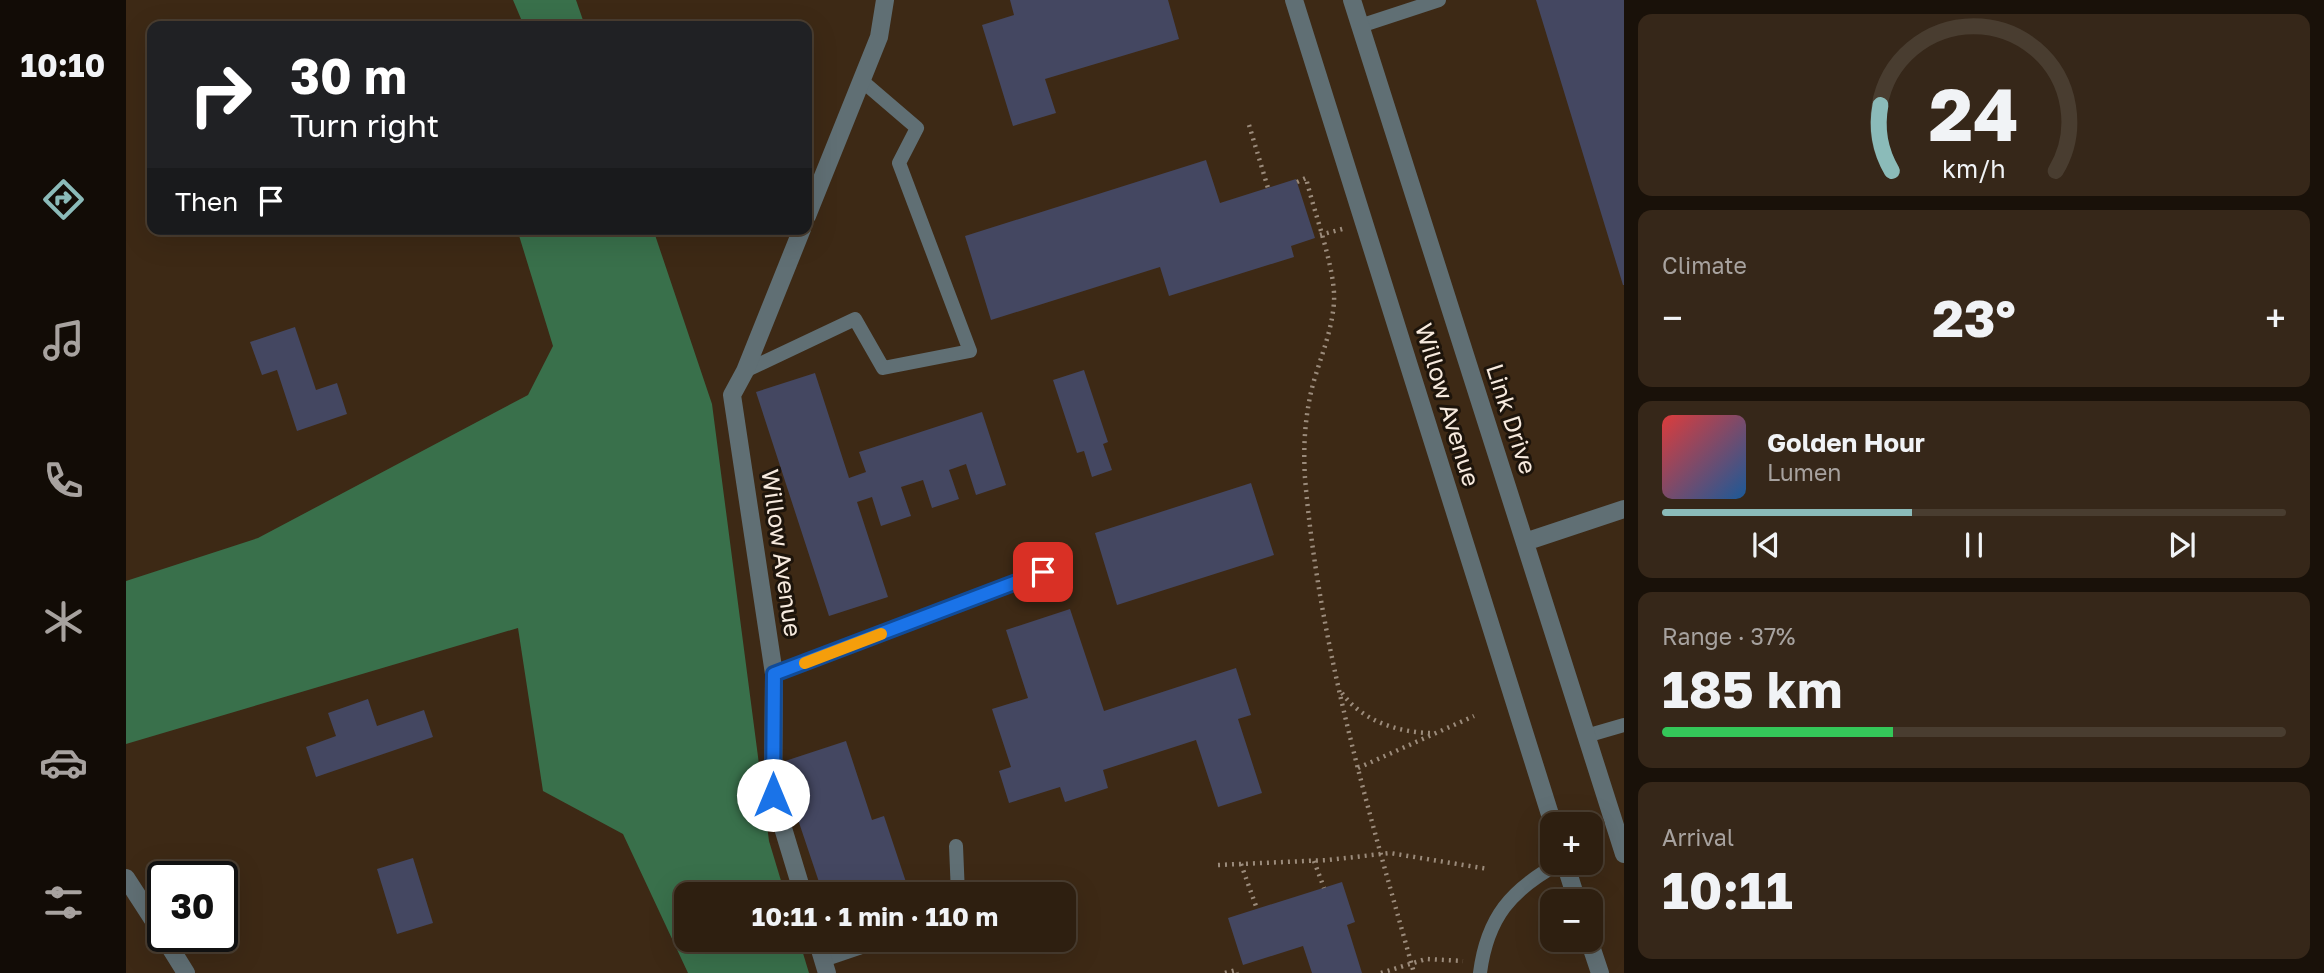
<!DOCTYPE html>
<html lang="en">
<head>
<meta charset="utf-8">
<style>
	:root { --surface:#2e1f10; --page:#362719; --text:#f1f3f6; --muted:#a7a29f; --line:#493d30; --accent:#8bbbb9 }
	body { margin:0; font-family:"Golos Text",sans-serif; background:var(--page); color:var(--text); height:100vh; display:flex; flex-direction:column; font-size:26px; white-space:nowrap }
	* { box-sizing:border-box; margin:0 }
	p { font-size:23px; color:var(--muted) }
	.icon { flex:none; width:38px; height:38px; fill:none; stroke:currentColor; stroke-width:2; stroke-linecap:round; stroke-linejoin:round }
	.map { position:relative; flex:1; overflow:hidden }
	.details { display:flex; flex-direction:column; gap:14px; padding:14px; background:#191109; width:700px }
	.details>* { flex:none }
	.banner { position:absolute; left:21px; top:21px; width:665px; height:214px; border-radius:14px; box-shadow:0 7px 28px #0002,0 0 0 2px var(--line); background:#202124; color:#fff; overflow:hidden }
	.buttons { position:absolute; left:1414px; top:812px; display:grid; gap:14px }
	.buttons a { display:grid; place-items:center; width:63px; height:63px; border-radius:14px; background:var(--surface); box-shadow:0 7px 28px #0002,0 0 0 2px var(--line); font-size:35px }
	.speed { position:absolute; left:21px; top:861px; display:flex; gap:14px; font-size:35px; font-weight:700; text-align:center }
	.speed>* { display:grid; place-content:center; width:91px; height:91px; border-radius:50%; background:var(--surface); box-shadow:0 7px 28px #0002,0 0 0 2px var(--line); line-height:1 }
	.speed .limit { border:4px solid #111; border-radius:10px; background:#fff; color:#111 }
	.pin { position:absolute; display:grid; place-items:center; width:60px; height:60px; color:#fff; margin:-30px; border-radius:14px; box-shadow:0 4px 10px #0006 }
	.me { position:absolute; width:77px; margin:-38px; rotate:0deg; stroke-linejoin:round; filter:drop-shadow(0 0 5px #0008) }
	.turn { display:flex; align-items:center; gap:24px; height:147px; padding:0 28px; font-size:32px }
	.turn .icon { width:91px; height:91px; stroke-width:2.5 }
	.turn b { display:block; font-size:49px; line-height:60px }
	.then { display:flex; align-items:center; height:66px; padding:0 28px; background:#0003; gap:14px; font-size:26px }
	.big { font-size:52px; font-weight:700; line-height:1.1 }
	.details .widget { flex:1; display:flex; flex-direction:column; justify-content:center; gap:10px; min-width:0; padding:0 24px; border-radius:14px; background:var(--page) }
	.details .dial { align-items:center; gap:0 }
	.dial svg { height:182px; overflow:visible; fill:none; stroke:var(--line); stroke-width:7; stroke-linecap:round; text-anchor:middle }
	.dial text { fill:var(--text); stroke:none }
	.song { display:flex; align-items:center; gap:21px }
	.cover { width:84px; height:84px; border-radius:10px; background:linear-gradient(135deg,hsl(0 70% 55%),hsl(210 70% 35%)) }
	.played { height:7px; border-radius:4px; background:linear-gradient(90deg,var(--accent) 40%,var(--line) 40%) }
	.keys { display:flex; justify-content:space-around; direction:ltr }
	.heat { display:flex; justify-content:space-between; align-items:center; font-size:38px; direction:ltr }
	.charge { height:10px; border-radius:5px; background:linear-gradient(90deg,#34c759 37%,var(--line) 0) }
	.trip { position:absolute; left:548px; top:882px; width:402px; height:70px; border-radius:14px; background:var(--surface); box-shadow:0 7px 28px #0002,0 0 0 2px var(--line); font-weight:700; line-height:70px; text-align:center }
	main { display:flex; flex:1; min-height:0 }
	.dock { display:flex; flex-direction:column; width:126px; justify-content:space-around; align-items:center; background:#120c06; color:var(--muted) }
	.dock .icon { width:49px; height:49px }
	.dock .current { color:var(--accent) }
	.dock b { font-size:32px; color:var(--text) }
	.map>svg:first-child { display:block }
	.forest { fill:#39704b }
	.building { fill:#444761 }
	.lines { fill:none; stroke-linecap:round; stroke-linejoin:round }
	.path { stroke:#9b8b7b; stroke-width:4.5; stroke-dasharray:2 5; stroke-linecap:butt }
	.service { stroke:#606f74; stroke-width:14 }
	.minor { stroke:#606f74; stroke-width:18 }
	.tertiary { stroke:#606f74; stroke-width:18 }
	.route-casing { stroke:#114b97; stroke-width:18 }
	.route { stroke:#1a73e8; stroke-width:12 }
	.slow { stroke:#f59e0b; stroke-width:12 }
	.labels { text-anchor:middle; stroke-width:6; stroke-linejoin:round; paint-order:stroke }
	.street-label { font-size:24px; fill:#f7eade; stroke:#1d140b }
</style>
</head>
<body>
<main>
<nav class="dock">
<b>10:10</b>
<svg class="icon current" aria-label="directions" viewBox="0 0 24 24"><path d="M12 3l9 9-9 9-9-9zM9 14v-3h6M13 9l2 2-2 2"/></svg>
<svg class="icon" aria-label="music" viewBox="0 0 24 24"><path d="M9 18V5l10-2v13"/><circle cx="6" cy="18" r="3"/><circle cx="16" cy="16" r="3"/></svg>
<svg class="icon" aria-label="phone" viewBox="0 0 24 24"><path d="M5 4h4l2 5-3 2q2 4 5 5l2-3 5 2v4C11 20 4 13 5 4z"/></svg>
<svg class="icon" aria-label="climate" viewBox="0 0 24 24"><path d="M12 3v18M4 7l16 10M4 17L20 7"/></svg>
<svg class="icon" aria-label="car" viewBox="0 0 24 24"><path d="M5 17H2v-5l4-1 3-4h7l3 4 3 1v5h-3M9 17h6M6 11h13"/><circle cx="7" cy="17" r="2"/><circle cx="17" cy="17" r="2"/></svg>
<svg class="icon" aria-label="filters" viewBox="0 0 24 24"><path d="M4 7h16M4 17h16"/><circle cx="9" cy="7" r="2"/><circle cx="15" cy="17" r="2"/></svg>
</nav>
<div class="map">
<svg width="1498" height="973" viewBox="0 0 1498 973">
	<rect width="100%" height="100%" fill="#3d2915"/>
	<path class="forest" d="M387,0H450L459,26H398Z
		M391,229H527L586,404L643,841L659,894H560V940H673L683,973H562L497,834L417,791L392,628L0,744V581L132,538L402,395L427,346Z"/>
	<path class="building" d="M884,0H1042L1053,39L919,79L930,113L887,126L856,25L888,15Z
		M1410,0H1498V285H1497Z
		M1080,160L1094,203L1170,179L1189,238L1165,246L1168,257L1043,296L1034,267L865,320L839,236Z
		M169,327L190,390L211,383L221,414L171,431L151,370L136,375L124,342Z
		M958,370L982,442L977,444L986,470L966,477L958,451L951,453L927,380Z
		M689,373L723,478L740,472L733,452L856,412L880,485L850,495L840,464L823,470L833,499L806,508L797,480L775,487L785,516L755,526L746,497L731,502L762,597L703,616L630,392Z
		M1125,483L1148,555L991,605L969,533Z
		M944,609L978,711L1110,668L1125,715L1112,719L1136,793L1092,807L1070,740L977,770L982,788L939,802L934,787L883,803L873,771L885,767L866,709L902,698L880,630Z
		M242,699L251,726L298,710L307,737L190,777L180,747L210,736L202,713Z
		M720,741L746,820L758,816L784,894H697L653,763Z
		M287,858L307,923L271,934L251,869Z
		M1216,882L1229,922L1221,925L1236,973H1186L1177,946L1117,965L1102,918Z"/>
	<g class="lines">
		<path class="path" d="M1123,125L1142,188
			M1171,182L1180,178C1188,212 1210,270 1208,302C1206,331 1195,356 1187,384C1179,415 1177,446 1179,478C1193,647 1243,811 1288,973
			M1194,235L1220,228
			M1216,693C1236,721 1273,733 1307,733
			M1232,768L1348,716
			M1188,861L1198,888
			M1115,864L1131,909
			M1092,865L1202,860L1264,853L1362,869
			M1099,973L1110,970L1111,973
			M1255,973L1300,959L1337,961"/>
		<path class="service" d="M1234,26L1313,0
			M619,371L729,319L757,368L844,351L773,163L791,128L735,80
			M648,674L917,572
			M1460,736L1498,725
			M830,846L832,894
			M697,960L756,940
			M1354,973C1361,918 1385,889 1434,863"/>
		<path class="minor" d="M1168,0L1427,824
			M1226,0L1498,854
			M681,216L753,37L759,0
			M676,229L619,371L606,395L648,674L647,795L677,894
			M1399,542L1498,509
			M1439,863L1451,901
			M691,940L701,973
			M1463,940L1474,973"/>
		<path class="tertiary" d="M0,878L37,935
			M37,936L60,973"/>
	</g>
	<g class="lines">
		<g class="route-casing">
			<path id="route" d="M647,795L648,674L917,572"/>
		</g>
		<use href="#route" class="route"/>
		<path class="slow" d="M679,663L755,634"/>
	</g>
	<g class="labels">
		<g class="street-label">
			<text transform="translate(1321 405) rotate(73)" y="8">Willow Avenue</text>
			<text transform="translate(1385 419) rotate(72)" y="8">Link Drive</text>
			<text transform="translate(655 553) rotate(82)" y="8">Willow Avenue</text>
		</g>
	</g>
</svg>
<div class="buttons">
<a>+</a>
<a>−</a>
</div>
<div class="speed"><div class="limit">30</div></div>
<div class="pin" style="left:917px;top:572px;background:#d93025"><svg class="icon" aria-label="arrive" viewBox="0 0 24 24"><path d="M6 21V4h12l-3 4 3 4H6"/></svg></div>
<svg class="me" style="left:647px;top:795px" viewBox="-20 -20 40 40"><circle r="19" fill="#fff"/><path d="M0-13L10 11 0 6-10 11z" fill="#1a73e8"/></svg>
<div class="trip">10:11 · 1 min · 110 m</div>
<div class="banner">
<div class="turn"><svg class="icon" aria-label="right" viewBox="0 0 24 24"><path d="M7 20v-9h11M14 6l5 5-5 5"/></svg><div><b>30 m</b>Turn right</div></div>
<div class="then">Then<svg class="icon" aria-label="arrive" viewBox="0 0 24 24"><path d="M6 21V4h12l-3 4 3 4H6"/></svg></div>
</div>
</div>
<section class="details">
<div class="widget dial"><svg viewBox="0 0 100 80">
<path d="M14 69A42 42 0 1 1 86 69"/>
<path d="M14 69A42 42 0 0 1 9 40" stroke="#8bbbb9"/>
<text x="50" y="56" font-size="32" font-weight="700">24</text>
<text x="50" y="72" font-size="11">km/h</text>
</svg></div>
<div class="widget"><p>Climate</p>
<div class="heat"><a>−</a><b class="big">23°</b><a>+</a></div>
</div>
<div class="widget">
<div class="song"><i class="cover"></i><div><b>Golden Hour</b><p>Lumen</p></div></div>
<div class="played"></div>
<div class="keys"><svg class="icon" aria-label="previous" viewBox="0 0 24 24"><path d="M18 5L8 12l10 7zM5 5v14"/></svg><svg class="icon" aria-label="pause" viewBox="0 0 24 24"><path d="M8 5v14M16 5v14"/></svg><svg class="icon" aria-label="next" viewBox="0 0 24 24"><path d="M6 5l10 7-10 7zM19 5v14"/></svg></div>
</div>
<div class="widget"><p>Range · 37%</p><b class="big">185 km</b><div class="charge"></div></div>
<div class="widget"><p>Arrival</p><b class="big">10:11</b></div>
</section>
</main>
</body>
</html>
